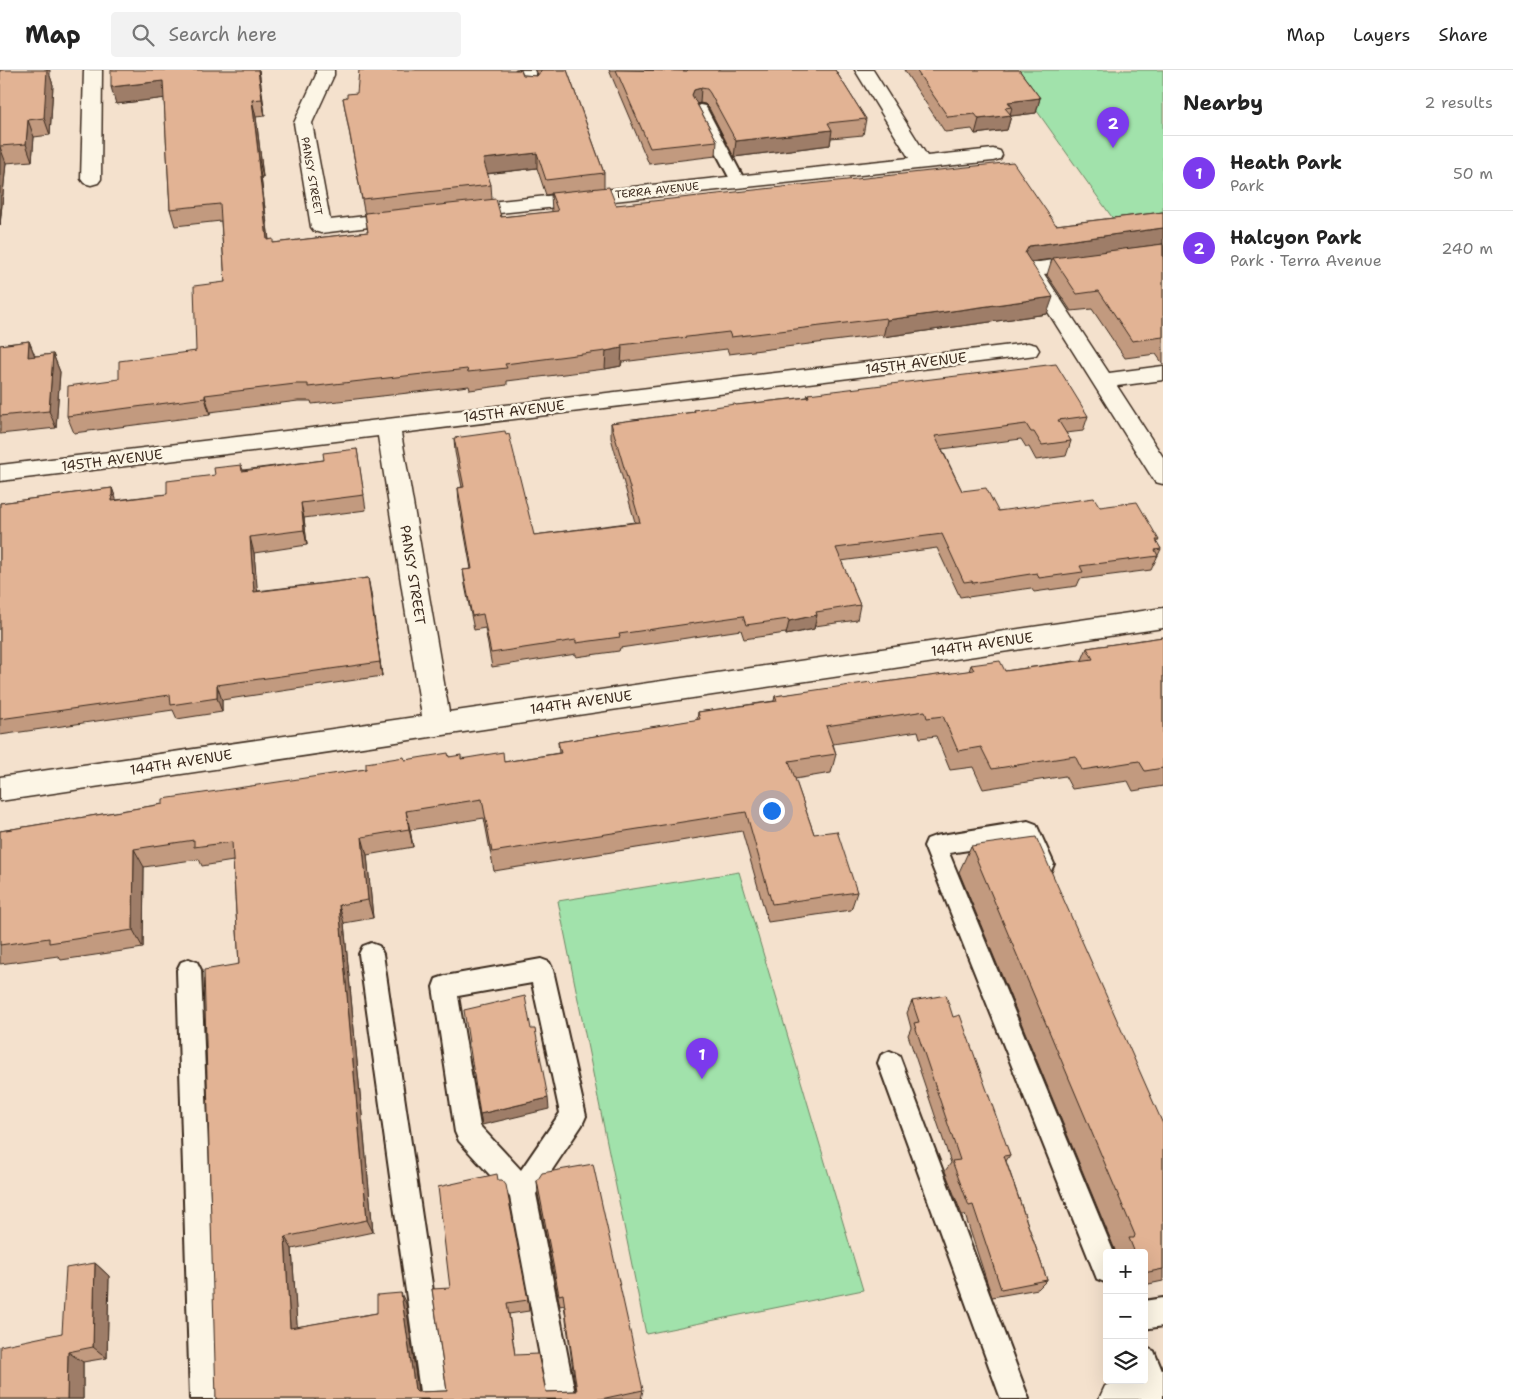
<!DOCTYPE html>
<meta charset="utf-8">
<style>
:root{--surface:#fff;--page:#f2f2f2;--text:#222;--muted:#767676;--line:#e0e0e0;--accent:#7c3aed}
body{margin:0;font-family:"Shantell Sans",sans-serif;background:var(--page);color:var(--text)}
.controls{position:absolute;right:15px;bottom:15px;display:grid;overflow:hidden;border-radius:5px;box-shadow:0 5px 20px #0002}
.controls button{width:45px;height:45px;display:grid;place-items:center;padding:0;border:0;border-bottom:1px solid var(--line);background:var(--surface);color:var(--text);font:25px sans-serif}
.you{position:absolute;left:771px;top:740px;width:18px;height:18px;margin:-12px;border:4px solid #fff;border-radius:50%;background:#1a73e8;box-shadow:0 0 0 8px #1a73e833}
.badge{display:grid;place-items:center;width:32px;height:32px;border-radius:50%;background:var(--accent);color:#fff;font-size:16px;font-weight:700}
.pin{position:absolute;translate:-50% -41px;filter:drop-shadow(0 1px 2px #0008)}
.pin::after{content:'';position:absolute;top:26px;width:18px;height:15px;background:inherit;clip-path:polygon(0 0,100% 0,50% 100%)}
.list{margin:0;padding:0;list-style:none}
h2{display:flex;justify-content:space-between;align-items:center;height:65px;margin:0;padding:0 20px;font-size:21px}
h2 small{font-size:16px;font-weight:400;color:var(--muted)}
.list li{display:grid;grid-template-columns:32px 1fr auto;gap:15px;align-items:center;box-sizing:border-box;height:75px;padding:0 20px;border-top:1px solid var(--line)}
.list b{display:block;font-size:19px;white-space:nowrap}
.list p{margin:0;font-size:16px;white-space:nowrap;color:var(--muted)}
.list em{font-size:16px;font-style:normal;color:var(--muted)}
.icon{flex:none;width:28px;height:28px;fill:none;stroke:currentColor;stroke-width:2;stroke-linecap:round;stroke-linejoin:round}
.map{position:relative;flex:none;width:1163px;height:1329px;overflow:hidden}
header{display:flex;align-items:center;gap:30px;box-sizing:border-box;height:70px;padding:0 25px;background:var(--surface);border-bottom:1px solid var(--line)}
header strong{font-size:24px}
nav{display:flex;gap:28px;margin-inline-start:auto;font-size:18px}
.search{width:350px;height:45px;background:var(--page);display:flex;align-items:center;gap:12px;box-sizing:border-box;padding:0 18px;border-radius:5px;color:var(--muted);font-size:19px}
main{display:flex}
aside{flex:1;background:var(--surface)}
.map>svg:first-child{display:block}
.green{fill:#a1e2ab;stroke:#6e8664}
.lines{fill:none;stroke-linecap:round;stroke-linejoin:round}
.lane-casing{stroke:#3b2a1e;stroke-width:4}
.street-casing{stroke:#3b2a1e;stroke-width:3}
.secondary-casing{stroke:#3b2a1e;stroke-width:3}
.lane{fill:#fcf5e5;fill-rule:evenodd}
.street{fill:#fcf5e5;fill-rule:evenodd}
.secondary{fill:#fcf5e5;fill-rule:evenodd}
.wall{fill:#c29a7f;stroke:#3b2a1e;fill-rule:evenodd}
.shaded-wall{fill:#9e7d68;stroke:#3b2a1e}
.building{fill:#e2b394;stroke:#3b2a1e}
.labels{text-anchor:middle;stroke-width:5;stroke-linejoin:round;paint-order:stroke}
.far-street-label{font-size:11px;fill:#3b2a1e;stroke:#fcf5e5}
.street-label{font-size:14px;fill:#3b2a1e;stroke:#fcf5e5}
</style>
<header>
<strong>Map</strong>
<div class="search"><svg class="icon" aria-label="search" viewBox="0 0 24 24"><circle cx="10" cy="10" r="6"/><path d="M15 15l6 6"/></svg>Search here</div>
<nav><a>Map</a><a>Layers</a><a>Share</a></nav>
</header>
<main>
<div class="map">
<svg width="1163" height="1329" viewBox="0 0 1163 1329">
<rect width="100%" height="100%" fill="#f4e1cd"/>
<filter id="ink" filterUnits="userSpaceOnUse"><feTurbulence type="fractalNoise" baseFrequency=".02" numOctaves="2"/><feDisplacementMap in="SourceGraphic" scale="10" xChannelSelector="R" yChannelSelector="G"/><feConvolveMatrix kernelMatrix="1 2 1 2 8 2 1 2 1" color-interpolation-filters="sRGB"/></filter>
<g filter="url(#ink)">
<path class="green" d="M 1008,0 L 1163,0 L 1163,155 L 1121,160 Z
M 739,802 L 863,1220 L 646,1264 L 558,831 Z"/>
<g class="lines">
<defs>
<path id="lane" d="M 700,35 L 705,36 L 707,39 L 745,111 L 743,114 L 733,114 L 731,111 L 693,39 L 695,36 Z
M 1028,751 L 1036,754 L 1054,794 L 1051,801 L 1043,804 L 1035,801 L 1022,772 L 949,783 L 1114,1183 L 1107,1183 L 1107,1213 L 1097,1209 L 924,776 L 927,769 L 935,766 Z
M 371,873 L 379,876 L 383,884 L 449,1329 L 421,1329 L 359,884 L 363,876 Z
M 189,889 L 197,892 L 201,900 L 218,1329 L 190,1329 L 177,900 L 181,892 Z
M 541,889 L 549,892 L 553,900 L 586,1046 L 582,1055 L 536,1124 L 576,1329 L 548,1329 L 510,1127 L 459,1071 L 455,1062 L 433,917 L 436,909 L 445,906 ZM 532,913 L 560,1043 L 521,1100 L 480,1056 L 458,926 Z
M 890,981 L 899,985 L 902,993 L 1029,1329 L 1001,1329 L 878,993 L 881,985 Z
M 1163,1228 L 1163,1256 L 1144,1259 L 1144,1231 Z
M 1144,1277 L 1154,1281 L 1163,1303 L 1163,1329 L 1145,1329 L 1137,1310 L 1144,1310 Z"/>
<path id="street" d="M 84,0 L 102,0 L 101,109 L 98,113 L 91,115 L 84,113 L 81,109 Z
M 316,0 L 334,0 L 334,5 L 312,53 L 330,150 L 402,142 L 409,144 L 412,148 L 409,152 L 321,163 L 314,161 L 311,157 L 294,53 L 316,5 Z
M 516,0 L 534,0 L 540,15 L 537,19 L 531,20 L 525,19 Z
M 855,0 L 873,0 L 927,86 L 993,79 L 1000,81 L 1002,85 L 1000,89 L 993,91 L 462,147 L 455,145 L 452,141 L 455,137 L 462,135 L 909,88 Z
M 1163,176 L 1163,188 L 1044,204 L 1109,303 L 1163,296 L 1163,310 L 1117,316 L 1163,387 L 1163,414 L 1155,412 L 1021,199 L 1024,195 L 1031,193 Z
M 1028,273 L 1036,275 L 1039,280 L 1036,285 L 401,363 L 449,642 L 1163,538 L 1163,558 L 0,731 L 0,707 L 422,646 L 378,366 L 0,411 L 0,395 Z"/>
<path id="secondary" d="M 1163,1300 L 1163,1329 L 1099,1329 L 1105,1316 L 1118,1310 L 1144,1310 L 1144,1305 Z"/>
</defs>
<use href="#lane" class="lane-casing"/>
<use href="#street" class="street-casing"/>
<use href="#secondary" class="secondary-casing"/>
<use href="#lane" class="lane"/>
<use href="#street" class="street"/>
<use href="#secondary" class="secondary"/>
</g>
<path class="wall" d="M 0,0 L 50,6 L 53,15 L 50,65 L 34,67 L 32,91 L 6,93 L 0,155 Z
M 259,0 L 265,46 L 256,47 L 263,107 L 261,107 L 269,170 L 273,173 L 368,162 L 343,28 L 523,5 L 537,6 L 538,5 L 536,0 L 567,0 L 604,103 L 604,118 L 616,135 L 1056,155 L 1163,142 L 1163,294 L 1156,284 L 1125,288 L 1092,239 L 1071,241 L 1047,205 L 1052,189 L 1031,192 L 1047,244 L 883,267 L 882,265 L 729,284 L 727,279 L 622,292 L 621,296 L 605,299 L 507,311 L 507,315 L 470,320 L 469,316 L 312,334 L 311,331 L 298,331 L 210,342 L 210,345 L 74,363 L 67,346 L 119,309 L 196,281 L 225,212 L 221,151 L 175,156 L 170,139 L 164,28 L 116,34 ZM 537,98 L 546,125 L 551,124 L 552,142 L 501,147 L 492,129 L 491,115 L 487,104 Z
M 609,0 L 835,0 L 866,49 L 863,65 L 831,68 L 830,75 L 734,87 L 709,38 L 705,34 L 700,33 L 697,34 L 717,71 L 716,86 L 649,94 Z
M 904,0 L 1019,0 L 1040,28 L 1036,43 L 1011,46 L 1007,60 L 975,64 L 972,59 L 945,62 Z
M 29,271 L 35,286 L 53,284 L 60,302 L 56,358 L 0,364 L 0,275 Z
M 808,324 L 1088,346 L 1083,361 L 1066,363 L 1071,371 L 1066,386 L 1036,390 L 1029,377 L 1026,377 L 1021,369 L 942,379 L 962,421 L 998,441 L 1100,437 L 1159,470 L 1157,473 L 1161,479 L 1151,500 L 1080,509 L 1077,516 L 1034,522 L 1031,518 L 968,527 L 967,526 L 960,527 L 937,478 L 841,491 L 860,535 L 857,550 L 815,556 L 814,559 L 786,565 L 786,563 L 744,569 L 741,560 L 620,578 L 619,581 L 576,587 L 576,584 L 492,597 L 485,558 L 474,560 L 465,515 L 463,500 L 471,499 L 459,432 L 458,418 L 462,417 L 455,382 L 454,368 L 534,465 L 635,452 L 611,368 L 611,353 L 694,342 L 694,340 L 807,327 Z
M 357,379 L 366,440 L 304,448 L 307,475 L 254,483 L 257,521 L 368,508 L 382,606 L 222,630 L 222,642 L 177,649 L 173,640 L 0,665 L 0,433 L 112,418 L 116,430 L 167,424 L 241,395 L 243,400 L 324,390 Z
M 1163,567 L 1163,716 L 1133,721 L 1128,711 L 1072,719 L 1065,706 L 983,719 L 973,697 L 950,700 L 936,666 L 920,668 L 918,661 L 833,674 L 836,684 L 831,703 L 795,709 L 814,764 L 857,822 L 851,840 L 768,852 L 742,761 L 494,801 L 484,748 L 410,760 L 413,777 L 367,785 L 373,848 L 344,853 L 373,1162 L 292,1179 L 297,1257 L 377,1243 L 406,1234 L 418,1322 L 447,1321 L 432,1219 L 528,1230 L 529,1241 L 509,1244 L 515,1285 L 546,1322 L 576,1321 L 564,1235 L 560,1236 L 538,1124 L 537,1111 L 643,1320 L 641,1329 L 216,1329 L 239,894 L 233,791 L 202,796 L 199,789 L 144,797 L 143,878 L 61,890 L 58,886 L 0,894 L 0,761 L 145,737 L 366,699 L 405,690 L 449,687 L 504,692 L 559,683 L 558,672 L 697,650 L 698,642 L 774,631 L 775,626 L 871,614 L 969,601 L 971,595 L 1005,601 L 1082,590 L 1087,578 Z
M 971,776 L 1163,1054 L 1163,1211 L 1144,1215 L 1144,1183 L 1112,1183 L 1115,1180 L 959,802 Z
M 912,931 L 953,947 L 1010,1085 L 1006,1091 L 1047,1210 L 1038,1219 L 992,1227 L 965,1145 L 962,1145 L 945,1101 L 951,1093 L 908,965 L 911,958 L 907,943 Z
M 95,1193 L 109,1206 L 107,1288 L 83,1292 L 83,1329 L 0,1329 L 62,1263 Z"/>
<path class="shaded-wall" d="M 44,0 L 50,0 L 50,6 L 53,15 L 50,65 L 44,48 Z
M 258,0 L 259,0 L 265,46 L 262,29 Z
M 163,11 L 167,28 L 116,34 L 111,17 Z
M 701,18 L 700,33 L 693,35 L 692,25 L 694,20 Z
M 1040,28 L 1036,43 L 1011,46 L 1007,60 L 975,64 L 979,49 L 1010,45 L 1012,37 L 1008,32 Z
M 252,30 L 256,47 L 263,107 L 259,90 Z
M 28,50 L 34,67 L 32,91 L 26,74 Z
M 832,60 L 830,75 L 734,87 L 736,71 Z
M 0,77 L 6,93 L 0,155 Z
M 537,83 L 537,98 L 484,104 L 483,89 Z
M 258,90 L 261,107 L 271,187 L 267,170 Z
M 1163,158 L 1163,174 L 1023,193 L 1025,183 L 1029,176 Z
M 1053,227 L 1047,244 L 883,267 L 887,250 Z
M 29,271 L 36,289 L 28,287 Z
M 622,278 L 621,296 L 605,299 L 606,281 Z
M 53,284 L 60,302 L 56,358 L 49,341 Z
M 205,325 L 210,342 L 210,345 L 205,328 Z
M 112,418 L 118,434 L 112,431 Z
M 301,433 L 304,448 L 307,475 L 304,460 Z
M 250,467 L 254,483 L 259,537 L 254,522 Z
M 368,508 L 371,523 L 382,606 Z
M 817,545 L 814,559 L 786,565 L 789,551 Z
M 217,615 L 222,630 L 222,642 L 217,628 Z
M 406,741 L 410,760 L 413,777 L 409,759 Z
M 362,767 L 367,785 L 373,848 L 368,830 Z
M 134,779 L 144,797 L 143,878 L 133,860 Z
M 339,835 L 344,853 L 373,1162 L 367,1150 Z
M 548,1028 L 549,1039 L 482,1055 L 480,1044 Z
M 285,1167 L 292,1179 L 298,1268 L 290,1258 Z
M 95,1193 L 109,1206 L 107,1288 L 93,1277 Z
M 401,1223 L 406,1234 L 419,1329 L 415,1320 Z
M 68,1282 L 83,1292 L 83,1329 L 67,1329 Z"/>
<path class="building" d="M 0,0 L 47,0 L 44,48 L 28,50 L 26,74 L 0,76 Z
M 111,0 L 258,0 L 262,29 L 252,30 L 259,90 L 258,90 L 267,170 L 273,169 L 273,173 L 368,162 L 365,143 L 496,129 L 501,147 L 558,141 L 551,123 L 609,117 L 616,135 L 1013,92 L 1056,155 L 1163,142 L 1163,158 L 1029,176 L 1025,183 L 1053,227 L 887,250 L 886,248 L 731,267 L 729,262 L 621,275 L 622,278 L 606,281 L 505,294 L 507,298 L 468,302 L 467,299 L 308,317 L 308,314 L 295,314 L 205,325 L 205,328 L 67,346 L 68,316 L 119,309 L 119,291 L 196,281 L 194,216 L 225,212 L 220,134 L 170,139 L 163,11 L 111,17 Z
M 359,0 L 521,0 L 523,5 L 537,6 L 541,1 L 541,0 L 567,0 L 604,103 L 546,110 L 537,83 L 483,89 L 491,115 L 362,129 L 343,28 L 347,27 L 347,24 L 357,23 Z
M 616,0 L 687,1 L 688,0 L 835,0 L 866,49 L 828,53 L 832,60 L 736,71 L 710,23 L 707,19 L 701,18 L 694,20 L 692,25 L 717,71 L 650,78 Z
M 916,0 L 1019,0 L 1040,28 L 1008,32 L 1012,37 L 1005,38 L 1011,45 L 979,49 L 975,44 L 948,47 Z
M 1163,174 L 1163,267 L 1132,271 L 1099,221 L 1077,224 L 1053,188 Z
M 29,271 L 28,287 L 53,284 L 49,341 L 0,346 L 0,275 Z
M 1056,294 L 1088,346 L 1058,350 L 1071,371 L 1042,375 L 1034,362 L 1031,362 L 1026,354 L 935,366 L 962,421 L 986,418 L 998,441 L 1094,428 L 1100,437 L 1137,432 L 1159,470 L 1156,470 L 1161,479 L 1155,480 L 1158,486 L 1080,496 L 1083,502 L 1039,508 L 1037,503 L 973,513 L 972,511 L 964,512 L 942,464 L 836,478 L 860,535 L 816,542 L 817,545 L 789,551 L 788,549 L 746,555 L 743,546 L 619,564 L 620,567 L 576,573 L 576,570 L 491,583 L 483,544 L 472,546 L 463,500 L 472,499 L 458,418 L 464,417 L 454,368 L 505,361 L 506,365 L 509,364 L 534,465 L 640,452 L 611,353 L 695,342 L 694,340 L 735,334 L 736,335 L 809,327 L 808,324 Z
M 357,379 L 364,425 L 301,433 L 304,460 L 250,467 L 254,522 L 368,508 L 380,592 L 217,615 L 217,628 L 171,635 L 170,625 L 0,649 L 0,433 L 112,418 L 112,431 L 167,424 L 167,411 L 215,405 L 214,398 L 241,395 L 242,401 L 324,390 L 323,383 Z
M 1163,567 L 1163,698 L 1145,701 L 1139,691 L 1082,700 L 1075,686 L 992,699 L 981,677 L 958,681 L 943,646 L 927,648 L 925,641 L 826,656 L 836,684 L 789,691 L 814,764 L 837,761 L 857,822 L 772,834 L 746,742 L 492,782 L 482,729 L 406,741 L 409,759 L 362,767 L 368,830 L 339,835 L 367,1150 L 285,1167 L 290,1258 L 377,1243 L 377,1225 L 401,1223 L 415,1320 L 417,1322 L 447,1321 L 432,1219 L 450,1218 L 438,1117 L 497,1104 L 498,1110 L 502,1110 L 506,1115 L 528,1230 L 507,1233 L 515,1285 L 538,1284 L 546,1322 L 577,1321 L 563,1224 L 559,1225 L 537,1111 L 542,1103 L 593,1094 L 643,1320 L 601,1329 L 216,1329 L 204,900 L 239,894 L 232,772 L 194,777 L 194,770 L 134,779 L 133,860 L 49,873 L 49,868 L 0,875 L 0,761 L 163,734 L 163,729 L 366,699 L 366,693 L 404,687 L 405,690 L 448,683 L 449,687 L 461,685 L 461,689 L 503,682 L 504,692 L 561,683 L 558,672 L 700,649 L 698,642 L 777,631 L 775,626 L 871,612 L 871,614 L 974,600 L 971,595 L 1000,591 L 1005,601 L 1093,589 L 1087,578 Z
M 1036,767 L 1163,1054 L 1163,1199 L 1144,1203 L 1144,1183 L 1135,1183 L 1129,1168 L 1134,1168 L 1135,1165 L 971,776 Z
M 946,925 L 953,947 L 960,945 L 1010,1085 L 1004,1086 L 1047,1210 L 1001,1219 L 973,1135 L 969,1136 L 952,1091 L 960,1090 L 914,953 L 919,952 L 912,931 Z
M 525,926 L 531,959 L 535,959 L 548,1028 L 480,1044 L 464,940 Z
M 95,1193 L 93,1277 L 68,1282 L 67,1329 L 0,1329 L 0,1276 L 62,1263 L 66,1198 Z"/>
</g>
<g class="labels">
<g class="far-street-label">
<text transform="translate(312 106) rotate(80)" y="4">PANSY STREET</text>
<text transform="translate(657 120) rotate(-6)" y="4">TERRA AVENUE</text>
</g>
<g class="street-label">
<text transform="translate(916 293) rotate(-7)" y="5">145TH AVENUE</text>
<text transform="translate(514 341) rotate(-7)" y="5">145TH AVENUE</text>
<text transform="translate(112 390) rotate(-7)" y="5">145TH AVENUE</text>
<text transform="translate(413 505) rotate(81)" y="5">PANSY STREET</text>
<text transform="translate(982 574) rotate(-8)" y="5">144TH AVENUE</text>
<text transform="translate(581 632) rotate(-8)" y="5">144TH AVENUE</text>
<text transform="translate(181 692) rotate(-9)" y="5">144TH AVENUE</text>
</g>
</g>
</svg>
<div class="controls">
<button>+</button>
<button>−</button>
<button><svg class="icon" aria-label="layers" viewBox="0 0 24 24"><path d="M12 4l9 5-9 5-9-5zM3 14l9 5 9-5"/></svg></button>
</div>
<div class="you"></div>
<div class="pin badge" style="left:702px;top:1009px">1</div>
<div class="pin badge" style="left:1113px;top:78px">2</div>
</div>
<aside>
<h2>Nearby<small>2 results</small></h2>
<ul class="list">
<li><span class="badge">1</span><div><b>Heath Park</b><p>Park</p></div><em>50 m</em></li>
<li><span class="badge">2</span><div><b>Halcyon Park</b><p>Park · Terra Avenue</p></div><em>240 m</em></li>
</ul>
</aside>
</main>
